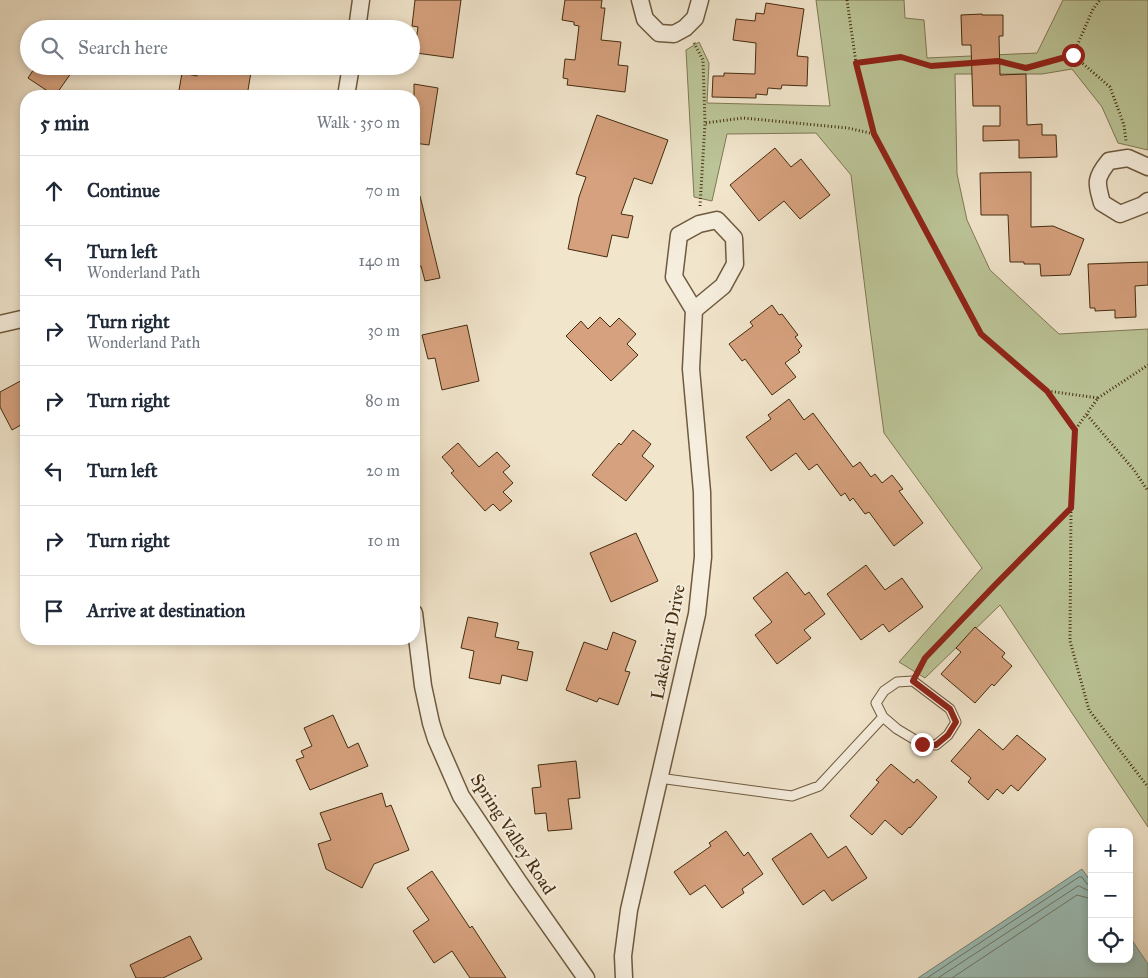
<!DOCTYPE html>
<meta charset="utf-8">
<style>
:root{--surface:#fff;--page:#f6f6f7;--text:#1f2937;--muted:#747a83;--line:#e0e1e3}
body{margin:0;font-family:"IM FELL Great Primer",serif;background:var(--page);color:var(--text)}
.controls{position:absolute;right:15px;bottom:15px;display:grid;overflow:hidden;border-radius:10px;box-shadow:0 2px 8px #0003}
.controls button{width:45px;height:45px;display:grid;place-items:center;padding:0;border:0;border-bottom:1px solid var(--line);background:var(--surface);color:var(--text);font:25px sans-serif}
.stop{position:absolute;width:15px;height:15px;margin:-11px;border:4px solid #8f2418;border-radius:50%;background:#fff}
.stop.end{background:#8f2418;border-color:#fff;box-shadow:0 1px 5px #0008}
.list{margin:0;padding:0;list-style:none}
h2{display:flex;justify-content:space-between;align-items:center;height:65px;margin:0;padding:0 20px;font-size:21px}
h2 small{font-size:16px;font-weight:400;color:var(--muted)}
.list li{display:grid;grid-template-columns:32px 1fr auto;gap:15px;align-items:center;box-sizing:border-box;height:70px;padding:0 20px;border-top:1px solid var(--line)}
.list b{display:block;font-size:19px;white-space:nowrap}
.list p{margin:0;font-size:16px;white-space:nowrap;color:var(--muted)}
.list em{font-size:16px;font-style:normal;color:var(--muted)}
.icon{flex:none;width:28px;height:28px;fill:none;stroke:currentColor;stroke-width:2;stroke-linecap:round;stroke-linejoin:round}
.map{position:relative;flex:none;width:1148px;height:978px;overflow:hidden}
.search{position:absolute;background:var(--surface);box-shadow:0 2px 8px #0003;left:20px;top:20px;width:400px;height:55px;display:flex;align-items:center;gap:12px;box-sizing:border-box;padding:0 18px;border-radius:28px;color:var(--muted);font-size:19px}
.panel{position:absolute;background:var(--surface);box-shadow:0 2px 8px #0003;left:20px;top:90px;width:400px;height:555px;border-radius:20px}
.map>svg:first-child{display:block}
.green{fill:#bbc497;stroke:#807853}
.water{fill:#9bbfb9;stroke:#788475}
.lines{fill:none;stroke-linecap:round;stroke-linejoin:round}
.shore{stroke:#707664;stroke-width:1}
.building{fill:#d6a17e;stroke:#442c0f}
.lane-casing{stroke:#6f5a3e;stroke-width:11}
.street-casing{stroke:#6f5a3e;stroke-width:19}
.path{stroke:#442c0f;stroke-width:3;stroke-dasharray:1 2.5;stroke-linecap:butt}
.lane{stroke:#f6eede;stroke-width:9}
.street{stroke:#f6eede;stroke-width:16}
.route{stroke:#8f2418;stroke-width:6}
.labels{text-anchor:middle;stroke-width:4.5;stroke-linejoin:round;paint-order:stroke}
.street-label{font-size:18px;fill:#442c0f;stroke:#f6eede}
</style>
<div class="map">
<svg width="1148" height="978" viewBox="0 0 1148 978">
<rect width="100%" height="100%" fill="#f1e5cc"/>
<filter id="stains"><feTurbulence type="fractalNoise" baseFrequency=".004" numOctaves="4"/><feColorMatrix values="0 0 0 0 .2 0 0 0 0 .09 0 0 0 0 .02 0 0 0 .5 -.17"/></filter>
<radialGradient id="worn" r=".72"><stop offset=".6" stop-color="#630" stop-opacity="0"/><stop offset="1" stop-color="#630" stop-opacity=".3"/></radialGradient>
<path class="green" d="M 816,0 L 904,0 L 905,18 L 924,20 L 927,58 L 1037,53 L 1063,0 L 1148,0 L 1148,150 L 1118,143 L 1102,107 L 1072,69 L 1042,74 L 955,74 L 957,174 L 967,220 L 990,270 L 1059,334 L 1148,329 L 1148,827 L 1000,605 L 925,678 L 899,662 L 982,568 L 884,433 L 869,321 L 851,175 L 816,133 L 727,134 L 712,201 L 694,197 L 686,50 L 699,42 L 709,63 L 707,103 L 830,106 Z"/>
<path class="water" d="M 1082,869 L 1092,883 L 1092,959 L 1129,959 L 1129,936 L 1148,964 L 1148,978 L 918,978 Z"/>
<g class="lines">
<path class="shore" d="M 927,978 L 1079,877 L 1082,877 L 1087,884 L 1092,885
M 938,978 L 1078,886 C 1082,886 1085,891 1092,891
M 952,978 L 1077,895 L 1092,899"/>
</g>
<path class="building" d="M 415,0 L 461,0 L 453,58 L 416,53 L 417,48 L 415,48 L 418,27 L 412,26 Z
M 565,0 L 602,0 L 601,8 L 605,8 L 601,40 L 621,42 L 618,65 L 628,66 L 625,92 L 567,85 L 568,79 L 563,78 L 565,59 L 575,60 L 579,26 L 574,25 L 574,22 L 562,20 Z
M 766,3 L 804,9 L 797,56 L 808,57 L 807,86 L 782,85 L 781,89 L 768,88 L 767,95 L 756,94 L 756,98 L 712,97 L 713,76 L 724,76 L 724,73 L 755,74 L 756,43 L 733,40 L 736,19 L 755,21 L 756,13 L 764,14 Z
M 982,14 L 982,15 L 1003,15 L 1003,36 L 999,36 L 1000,75 L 1026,74 L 1027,125 L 1042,124 L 1042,135 L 1056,135 L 1057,157 L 1019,158 L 1019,140 L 983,141 L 983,126 L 1000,126 L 1000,106 L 973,106 L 971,45 L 962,45 L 961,15 Z
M 36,66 L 76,66 L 55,96 L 28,78 Z
M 209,66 L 252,66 L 247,96 L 178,96 L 182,73 L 197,76 L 198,72 L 207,73 Z
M 414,84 L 438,88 L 429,145 L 414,143 Z
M 597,115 L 668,140 L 652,184 L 634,178 L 621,214 L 633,216 L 628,238 L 612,235 L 607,257 L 568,249 L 579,197 L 586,177 L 576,174 Z
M 775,148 L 791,167 L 801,159 L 830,195 L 800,219 L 784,201 L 759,221 L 730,185 Z
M 1031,172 L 1031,227 L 1053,226 L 1084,239 L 1070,275 L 1041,276 L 1040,264 L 1024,264 L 1024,262 L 1010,262 L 1008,215 L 981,215 L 980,173 Z
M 420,196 L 440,278 L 425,281 L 421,266 L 414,268 L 414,197 Z
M 1148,262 L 1148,285 L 1135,286 L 1136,317 L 1115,318 L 1115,310 L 1095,311 L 1095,308 L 1090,308 L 1088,264 Z
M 772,305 L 779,315 L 782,314 L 798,335 L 795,337 L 802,346 L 798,350 L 800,352 L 785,363 L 796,377 L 772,395 L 745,359 L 742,361 L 729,344 L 753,326 L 750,322 Z
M 600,317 L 610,327 L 619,318 L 636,334 L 627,344 L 638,355 L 611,381 L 566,336 L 581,321 L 588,329 Z
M 467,325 L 479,381 L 442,390 L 435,358 L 428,359 L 422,335 Z
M 26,378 L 26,422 L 12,430 L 0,407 L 0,392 Z
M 789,399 L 804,420 L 813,413 L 853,467 L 860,462 L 871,477 L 875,474 L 882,483 L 892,475 L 903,489 L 899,491 L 923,523 L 894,546 L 869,512 L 865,514 L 853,498 L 850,501 L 845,493 L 841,496 L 817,464 L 809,470 L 796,453 L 771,471 L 746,437 L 771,419 L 768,415 Z
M 633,430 L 651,444 L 642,456 L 654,466 L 626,501 L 592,475 L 612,451 L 619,443 L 621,445 Z
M 458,443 L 479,467 L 497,452 L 510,466 L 503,472 L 513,483 L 503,492 L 512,501 L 500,511 L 493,504 L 485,511 L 451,473 L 454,471 L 442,457 Z
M 636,533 L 658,581 L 611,602 L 590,553 Z
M 866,565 L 885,590 L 902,578 L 923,607 L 889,632 L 883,624 L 861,640 L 827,594 Z
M 787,572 L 805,595 L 809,592 L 825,614 L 804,630 L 811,638 L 777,664 L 755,635 L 772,622 L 753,598 Z
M 468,617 L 498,623 L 495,637 L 519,642 L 517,649 L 533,652 L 527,681 L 502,675 L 500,684 L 469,678 L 474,651 L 461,648 Z
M 975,627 L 1005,653 L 1002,657 L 1012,666 L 994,686 L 992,684 L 975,703 L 941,674 L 961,652 L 956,648 Z
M 613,632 L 636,641 L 625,671 L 630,672 L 618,705 L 599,698 L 597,702 L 566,690 L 584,642 L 607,650 Z
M 333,715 L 348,748 L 358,743 L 368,766 L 310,790 L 296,760 L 304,757 L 301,751 L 312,746 L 304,728 Z
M 979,729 L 1003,750 L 1017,735 L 1046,759 L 1018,791 L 1011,785 L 1003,794 L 997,789 L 988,800 L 968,782 L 971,778 L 951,761 Z
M 576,761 L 580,798 L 568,799 L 572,829 L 548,831 L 546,813 L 535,814 L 532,788 L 541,787 L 538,765 Z
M 891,764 L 914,783 L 917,779 L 937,797 L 910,828 L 909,827 L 902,835 L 885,820 L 872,835 L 850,816 L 879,782 L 876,780 Z
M 382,793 L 386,807 L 391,805 L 409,850 L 374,864 L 362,888 L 326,869 L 318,844 L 331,840 L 320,813 Z
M 726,831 L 744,856 L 748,852 L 763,874 L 742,889 L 744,893 L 722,908 L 705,885 L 690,895 L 674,872 L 711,846 L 709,843 Z
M 811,833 L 828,858 L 846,846 L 867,878 L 832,901 L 824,890 L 803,905 L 772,859 Z
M 432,871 L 470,928 L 472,926 L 506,978 L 470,978 L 452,951 L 434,963 L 413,931 L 429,920 L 407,888 Z
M 190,936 L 202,959 L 163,978 L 136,978 L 130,965 Z"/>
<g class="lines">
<defs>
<path id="lane" d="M 659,778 L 792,796 L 819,786 L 883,717 L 897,729 L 922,744 L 936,745 L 948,735 L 956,722 L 950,709 L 913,681 L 897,682 L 884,691 L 876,703 L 883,717"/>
<path id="street" d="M 640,0 L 645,19 L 659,33 L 674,34 L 685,28 L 695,18 L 700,0
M 357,29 L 361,0
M 346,96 L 351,66
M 1148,167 L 1128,158 L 1109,161 C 1095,178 1096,182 1102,203 L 1120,214 L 1143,205 L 1148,201
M 717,220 L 734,238 L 735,264 L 723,286 L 694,310 L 674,277 L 679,235 L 699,224 Z
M 0,324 L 26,318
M 414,613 L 423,686 L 431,723 L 436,739 L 461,796 L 518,881 L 586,978
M 624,978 L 623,956 L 629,910 L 697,614 L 703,557 L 702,492 L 691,369 L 694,310"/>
</defs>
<use href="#lane" class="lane-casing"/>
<use href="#street" class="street-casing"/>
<path class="path" d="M 847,0 L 856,63 L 874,134 L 981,334 L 1047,391 L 1075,430 L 1071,508 L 1070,641 L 1089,710 L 1148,787
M 694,43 L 703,60 L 705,123
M 1073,55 L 1093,9 L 1100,0
M 856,63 L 901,57 L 931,66 L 998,61 L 1026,68 L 1073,55 L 1110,87 L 1124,125 L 1126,141
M 700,206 L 705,123 L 743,118 L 848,128 L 874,134
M 1048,391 L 1098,398 L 1075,430
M 1098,398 L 1148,365
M 1087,415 L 1134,470 L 1148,491
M 919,669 L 925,658 L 995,585 L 1070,508"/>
<use href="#lane" class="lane"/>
<use href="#street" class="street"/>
</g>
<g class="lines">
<path class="route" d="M 922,744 L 936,745 L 948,735 L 956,722 L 950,709 L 913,681 L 925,658 L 995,585 L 1071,508 L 1075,430 L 1047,391 L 981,334 L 874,134 L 856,63 L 901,57 L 931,66 L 998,61 L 1026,68 L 1073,55"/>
</g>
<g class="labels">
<g class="street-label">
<text transform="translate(668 642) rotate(-79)" y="6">Lakebriar Drive</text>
<text transform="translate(513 834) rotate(57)" y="6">Spring Valley Road</text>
</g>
</g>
<rect width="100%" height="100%" filter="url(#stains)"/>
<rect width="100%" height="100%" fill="url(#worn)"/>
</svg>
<div class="controls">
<button>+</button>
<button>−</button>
<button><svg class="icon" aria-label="locate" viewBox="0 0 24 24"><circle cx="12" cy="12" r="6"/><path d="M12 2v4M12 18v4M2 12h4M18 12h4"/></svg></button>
</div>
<div class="stop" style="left:1073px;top:55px"></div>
<div class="stop end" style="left:922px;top:744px"></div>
<div class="search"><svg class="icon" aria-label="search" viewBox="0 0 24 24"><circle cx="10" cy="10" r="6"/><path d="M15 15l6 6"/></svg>Search here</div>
<section class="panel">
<h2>5 min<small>Walk · 350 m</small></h2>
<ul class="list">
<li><svg class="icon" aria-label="ahead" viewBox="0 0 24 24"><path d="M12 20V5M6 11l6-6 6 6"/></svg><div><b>Continue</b></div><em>70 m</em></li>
<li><svg class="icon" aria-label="left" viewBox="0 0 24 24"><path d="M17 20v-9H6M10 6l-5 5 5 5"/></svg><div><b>Turn left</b><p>Wonderland Path</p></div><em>140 m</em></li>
<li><svg class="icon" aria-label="right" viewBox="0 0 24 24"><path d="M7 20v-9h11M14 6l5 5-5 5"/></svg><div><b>Turn right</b><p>Wonderland Path</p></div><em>30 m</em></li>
<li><svg class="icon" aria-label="right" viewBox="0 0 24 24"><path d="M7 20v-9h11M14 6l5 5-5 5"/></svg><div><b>Turn right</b></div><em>80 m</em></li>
<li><svg class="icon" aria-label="left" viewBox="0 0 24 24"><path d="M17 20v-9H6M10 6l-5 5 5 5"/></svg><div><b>Turn left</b></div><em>20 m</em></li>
<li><svg class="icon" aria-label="right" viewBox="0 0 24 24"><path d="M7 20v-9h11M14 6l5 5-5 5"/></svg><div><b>Turn right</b></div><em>10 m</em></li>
<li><svg class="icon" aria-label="arrive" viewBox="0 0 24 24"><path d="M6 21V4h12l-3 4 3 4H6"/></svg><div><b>Arrive at destination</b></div></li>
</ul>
</section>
</div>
